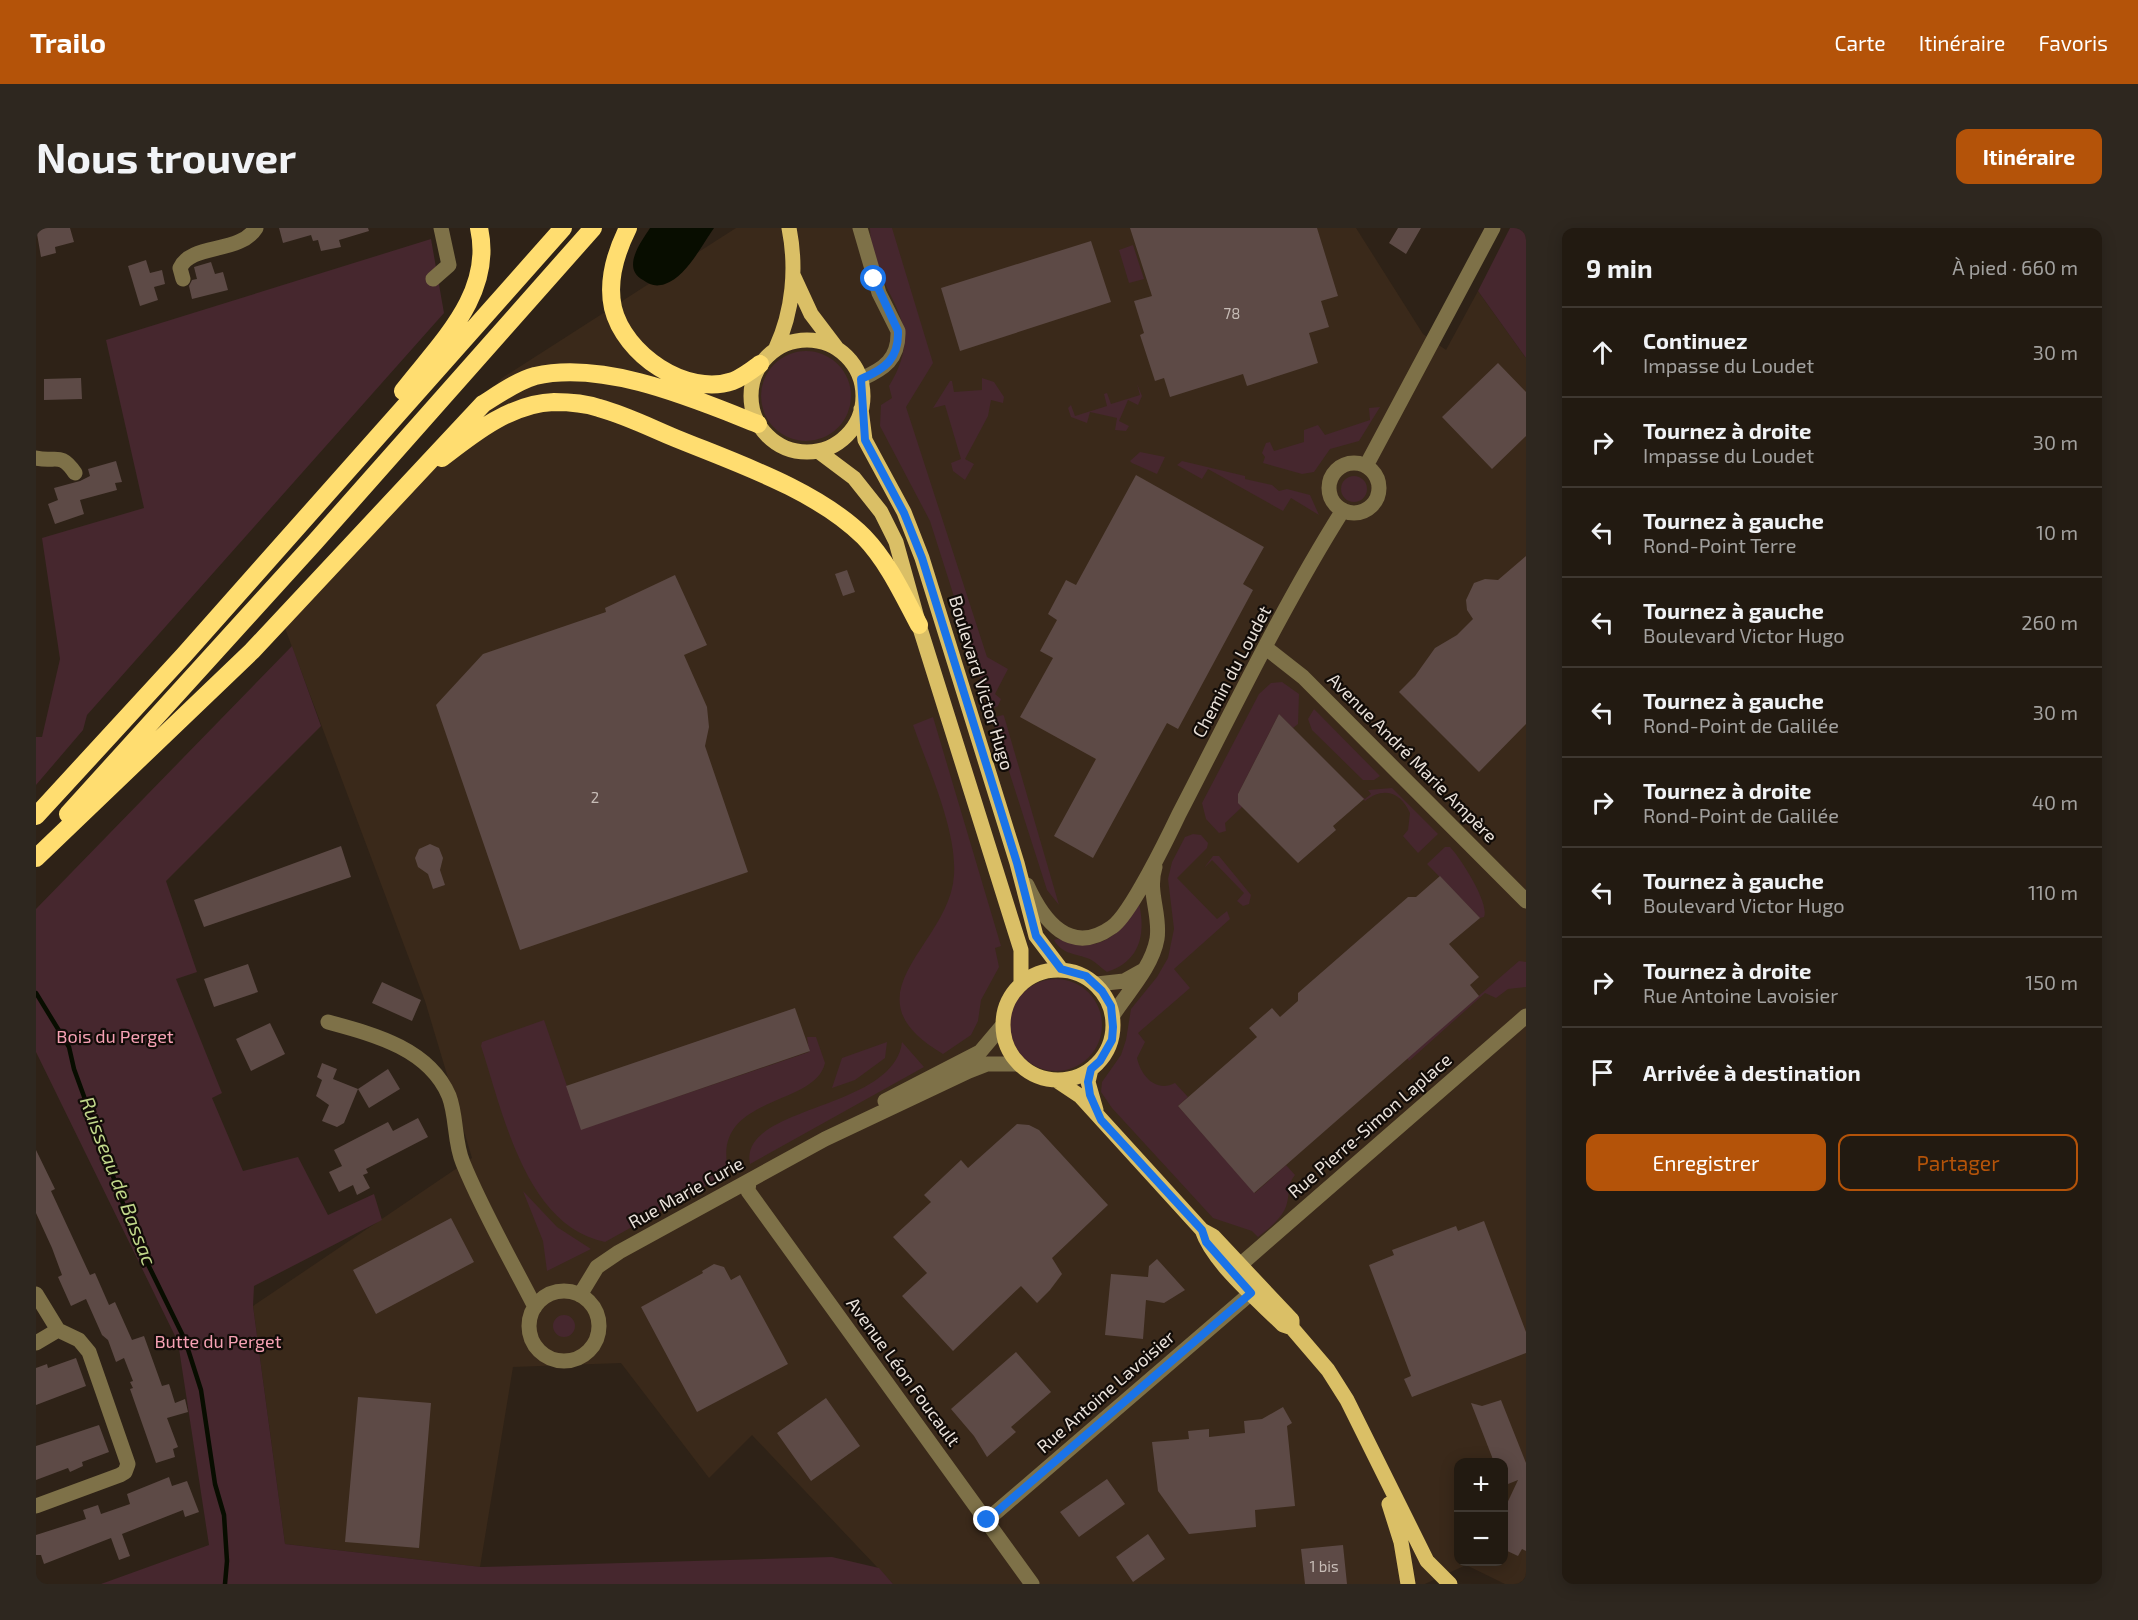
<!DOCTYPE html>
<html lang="fr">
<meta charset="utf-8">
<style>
:root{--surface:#221a11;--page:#2e271f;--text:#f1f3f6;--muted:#a2a19f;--line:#3f3831;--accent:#b45309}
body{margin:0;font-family:"Exo 2",sans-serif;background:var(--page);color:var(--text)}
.controls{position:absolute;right:18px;bottom:18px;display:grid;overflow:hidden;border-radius:12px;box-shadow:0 3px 15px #0003}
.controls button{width:54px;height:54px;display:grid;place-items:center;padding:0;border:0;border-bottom:2px solid var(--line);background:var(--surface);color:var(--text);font:30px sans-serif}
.stop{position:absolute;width:18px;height:18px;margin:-14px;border:4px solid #1a73e8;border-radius:50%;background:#fff}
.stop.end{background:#1a73e8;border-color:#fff;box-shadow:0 2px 6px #0008}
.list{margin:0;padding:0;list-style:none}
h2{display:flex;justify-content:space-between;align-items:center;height:78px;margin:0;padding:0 24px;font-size:26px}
h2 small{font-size:20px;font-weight:400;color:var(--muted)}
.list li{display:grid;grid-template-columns:39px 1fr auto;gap:18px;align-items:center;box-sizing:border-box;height:90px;padding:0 24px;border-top:2px solid var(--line)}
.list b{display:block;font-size:22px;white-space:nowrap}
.list p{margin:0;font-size:20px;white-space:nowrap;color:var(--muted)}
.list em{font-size:20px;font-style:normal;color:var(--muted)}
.actions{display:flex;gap:12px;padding:18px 24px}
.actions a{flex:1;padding:14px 0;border:2px solid var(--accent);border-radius:12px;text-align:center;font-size:21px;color:var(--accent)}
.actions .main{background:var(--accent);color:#fff}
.icon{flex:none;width:33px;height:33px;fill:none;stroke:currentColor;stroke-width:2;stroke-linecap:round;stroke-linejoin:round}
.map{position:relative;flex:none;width:1490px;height:1356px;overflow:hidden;border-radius:12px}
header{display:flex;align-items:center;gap:36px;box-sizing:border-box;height:84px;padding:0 30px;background:var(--accent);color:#fff}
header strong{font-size:28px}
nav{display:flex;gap:33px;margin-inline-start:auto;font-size:21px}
.intro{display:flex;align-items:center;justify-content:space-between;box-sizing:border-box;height:144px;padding:0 36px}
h1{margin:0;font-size:42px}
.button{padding:15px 27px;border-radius:12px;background:var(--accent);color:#fff;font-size:21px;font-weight:700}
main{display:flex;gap:36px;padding:0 36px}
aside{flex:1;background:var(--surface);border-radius:12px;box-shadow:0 3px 15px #0003}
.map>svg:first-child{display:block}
.built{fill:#3a291a;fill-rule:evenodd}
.green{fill:#46272e}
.water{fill:#080d00}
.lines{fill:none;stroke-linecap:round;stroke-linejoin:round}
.stream{stroke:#080d00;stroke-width:4.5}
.building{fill:#5d4a46}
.minor{stroke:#7e7148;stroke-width:15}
.major{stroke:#dabf66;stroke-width:15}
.highway{stroke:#ffdd70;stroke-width:18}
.route{stroke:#1a73e8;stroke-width:8}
.labels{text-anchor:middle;stroke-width:4.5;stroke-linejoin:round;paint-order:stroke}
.number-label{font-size:15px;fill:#c7bcb6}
.street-label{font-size:18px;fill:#eae2db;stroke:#120c08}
.park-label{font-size:18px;fill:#f7a2b5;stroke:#120c08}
.water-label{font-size:20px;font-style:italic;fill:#c1d78a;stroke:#120c08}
</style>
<header>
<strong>Trailo</strong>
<nav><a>Carte</a><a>Itinéraire</a><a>Favoris</a></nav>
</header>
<div class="intro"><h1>Nous trouver</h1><a class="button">Itinéraire</a></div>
<main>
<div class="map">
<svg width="1490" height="1356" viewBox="0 0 1490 1356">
<rect width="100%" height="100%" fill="#2e2217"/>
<path class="built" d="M 700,0 L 1320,0 L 1387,106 L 1410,122 L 1442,63 L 1490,130 L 1490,1356 L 1469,1356 L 1430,1337 L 1389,1356 L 857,1356 L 716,1207 L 673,1250 L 585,1135 L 477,1139 L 444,1339 L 249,1316 L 217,1078 L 436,930 L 389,773 L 244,387 L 466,150 ZM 1422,1234 L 1468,1234 L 1468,1334 L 1422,1334 Z"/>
<path class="green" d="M 834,0 L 856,0 L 897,135 L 870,179 L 951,429 L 972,441 L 959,466 L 965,471 L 962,478 L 954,482 L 894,293 L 844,198 L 845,177 L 856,170 L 853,158 C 896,88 835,68 834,0 Z
M 1474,0 L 1490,0 L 1490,130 L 1442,63 Z
M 395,11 L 408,85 L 51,487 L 47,502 L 0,557 L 0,509 L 6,509 L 24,431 L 6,310 L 108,280 L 70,112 Z
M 1097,17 L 1108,51 L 1093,55 L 1083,22 Z
M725 168a45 45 0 1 1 90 0a45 45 0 1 1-90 0Z
M 946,150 L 958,154 L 968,169 L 967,175 L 955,172 L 952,188 L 929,231 L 938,236 L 929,252 L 917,243 L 915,235 L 925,231 L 909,177 L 897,180 L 914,153 L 916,153 L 918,164 L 946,162 Z
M 1101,156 L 1106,168 L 1102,177 L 1092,172 L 1083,193 L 1093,198 L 1090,203 L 1079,202 L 1081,190 L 1054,184 L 1051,195 L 1035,189 L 1032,180 L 1035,177 L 1039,188 L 1071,178 L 1068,166 L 1071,165 L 1075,176 L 1104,167 Z
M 1344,179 L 1323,213 L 1294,221 L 1278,244 L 1266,246 L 1227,235 L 1229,229 L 1226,225 L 1230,215 L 1234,214 L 1238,223 L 1268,214 L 1268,202 L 1282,197 L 1289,207 L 1334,192 L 1333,180 Z
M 1104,224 L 1129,229 L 1121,246 L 1096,235 L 1094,233 Z
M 1146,233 L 1209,248 L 1209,251 L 1236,257 L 1243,263 L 1251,261 L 1274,267 L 1283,287 L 1255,270 L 1247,283 L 1172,241 L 1166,251 L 1141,237 Z
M1305 261a13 13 0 1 1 26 0a13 13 0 1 1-26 0Z
M 256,418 L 285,498 L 130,653 L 161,744 L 140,751 L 186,865 L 176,870 L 207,943 L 262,929 L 292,987 L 338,966 L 346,992 L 218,1058 L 217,1078 L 249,1316 L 445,1339 L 796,1329 L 843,1340 L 857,1356 L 65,1356 L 173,1317 L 142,1114 L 0,824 L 0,681 Z
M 1246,454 L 1263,466 L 1262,496 L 1257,500 L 1243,486 L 1202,566 L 1206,579 L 1189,595 L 1190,603 L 1183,605 L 1170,591 L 1166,575 L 1223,466 L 1235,455 Z
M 1278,481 L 1344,548 L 1338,552 L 1327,552 L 1276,502 L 1272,491 Z
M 967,487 L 968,488 L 1023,677 L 1011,662 L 956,490 Z
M 897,489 L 965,718 L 959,720 L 963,739 L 945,772 L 942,793 L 935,807 L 907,826 C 805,766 914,718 918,647 C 921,602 892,540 877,497 Z
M 1356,560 L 1402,606 L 1382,625 L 1367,608 L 1372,602 L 1374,585 C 1365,564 1347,558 1329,573 L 1320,563 L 1329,571 L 1335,566 L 1332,562 Z
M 1157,606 L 1165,607 L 1172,615 L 1171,620 L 1141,650 L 1181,691 L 1191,683 L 1194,691 L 1138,741 L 1154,760 L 1102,805 L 1109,814 L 1101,830 C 1105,848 1120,865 1139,855 L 1152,869 L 1142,878 L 1219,965 L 1250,937 L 1259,947 C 1251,957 1254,964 1251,975 C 1248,989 1233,1000 1222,1009 L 1216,1003 L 1177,990 L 1076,880 L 1065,864 L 1066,854 L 1085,827 L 1090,812 L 1095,781 L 1121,749 L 1132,730 L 1138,701 L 1132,651 L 1136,634 L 1149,609 Z
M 1409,619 L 1414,619 C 1423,628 1454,675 1448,689 L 1444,690 L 1391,636 Z
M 1177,628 L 1183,628 L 1215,667 L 1213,676 L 1207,678 L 1201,673 L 1208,665 L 1176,632 L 1168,640 Z
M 1103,675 C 1110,707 1104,733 1071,744 C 1065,740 1058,732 1051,730 C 1037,725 1026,726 1018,712 C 1029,708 1035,715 1045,716 C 1074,720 1089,696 1103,675 Z
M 1483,733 L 1490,734 L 1490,759 L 1472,761 L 1460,770 L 1449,765 L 1373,833 L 1371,830 Z
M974 797a46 46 0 1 1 92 0a46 46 0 1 1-92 0Z
M 508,792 L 546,901 L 773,824 L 771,809 L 780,809 L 789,835 C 779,880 672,866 693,945 L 569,1014 C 489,998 467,884 445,818 L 446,814 Z
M 851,814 L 849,830 L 819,852 L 796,860 L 806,830 Z
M 866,814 L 888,839 L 714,936 C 702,877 858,883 866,814 Z
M 487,963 L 521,999 L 555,1021 L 511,1043 L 507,1013 Z
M517 1098a11 11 0 1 1 22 0a11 11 0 1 1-22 0Z"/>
<path class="water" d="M 614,0 L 678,0 C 666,17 650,49 629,56 C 620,59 614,57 607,52 C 585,40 605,14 614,0 Z"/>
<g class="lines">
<path class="stream" d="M 0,765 L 33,819 L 38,841 L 101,1014 L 149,1112 L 165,1162 L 179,1256 L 188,1287 L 191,1333 L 189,1356"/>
</g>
<path class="building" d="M 0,0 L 34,0 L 38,14 L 19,19 L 20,25 L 5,29 Z
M 243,0 L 332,0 L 333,3 L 303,12 L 305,19 L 285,23 L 282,12 L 277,13 L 275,7 L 247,15 Z
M 1094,0 L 1281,0 L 1302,68 L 1285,73 L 1293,99 L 1273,105 L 1282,135 L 1211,158 L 1207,146 L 1134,169 L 1128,150 L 1119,153 L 1104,107 L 1108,105 L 1098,73 L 1116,68 Z
M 1362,0 L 1385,0 L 1370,26 L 1353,15 Z
M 1055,13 L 1075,74 L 924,123 L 905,60 Z
M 110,32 L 114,45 L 126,42 L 129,56 L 118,59 L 122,72 L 104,78 L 92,38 Z
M 175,34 L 179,46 L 187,44 L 192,62 L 156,71 L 153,58 L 156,52 L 161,51 L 158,39 Z
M 1462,135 L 1490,164 L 1490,208 L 1456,241 L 1406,189 Z
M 45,150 L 46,171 L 8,172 L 8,151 Z
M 80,233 L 86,254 L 79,255 L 81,262 L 44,272 L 48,286 L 19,296 L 12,276 L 22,272 L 18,260 L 44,253 L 54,248 L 52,241 Z
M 1100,247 L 1228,319 L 1207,356 L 1217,362 L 1142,501 L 1131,495 L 1057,630 L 1018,608 L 1060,531 L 984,489 L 1017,430 L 1004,423 L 1021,392 L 1012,386 L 1030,352 L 1040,357 Z
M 1490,328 L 1490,496 L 1443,544 L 1363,464 L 1379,448 L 1399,420 L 1421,407 L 1437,391 L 1431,382 L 1430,372 L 1438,355 L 1449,351 L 1462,352 Z
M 811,342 L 819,364 L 807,368 L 799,346 Z
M 639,347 L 671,417 L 648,427 L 671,479 L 673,499 L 669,518 L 712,644 L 484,722 L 400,477 L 447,426 L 570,384 L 569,380 Z
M 1243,486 L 1328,571 L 1297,598 L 1300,602 L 1262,635 L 1202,575 L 1202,566 Z
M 394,616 L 403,620 L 407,630 L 404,642 L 409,657 L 397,661 L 392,646 L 382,639 L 379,630 L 383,621 Z
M 305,618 L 315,649 L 168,699 L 158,672 Z
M 1404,648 L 1444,690 L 1413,716 L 1443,749 L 1434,757 L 1443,768 L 1218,965 L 1142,878 L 1221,809 L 1213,800 L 1236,780 L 1244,789 L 1262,773 L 1262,765 L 1372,669 L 1380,669 Z
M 212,736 L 222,764 L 178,779 L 168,751 Z
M 346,754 L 385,772 L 376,793 L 336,775 Z
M 759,780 L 774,823 L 545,902 L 530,858 Z
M 234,795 L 249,826 L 215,843 L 200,811 Z
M 286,835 L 301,841 L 297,851 L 322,861 L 352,841 L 364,861 L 333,880 L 322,861 L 308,895 L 301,899 L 286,893 L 293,877 L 280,868 L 286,852 L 281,849 Z
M 382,890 L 392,909 L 330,941 L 332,945 L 327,947 L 334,960 L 321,967 L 317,957 L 303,964 L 293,944 L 306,938 L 298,922 L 352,894 L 357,903 Z
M 981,896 L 993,897 L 1003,902 L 1072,977 L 1016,1030 L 1026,1046 L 1014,1062 L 1001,1075 L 985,1058 L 917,1123 L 866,1068 L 891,1045 L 857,1009 L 895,974 L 888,967 L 925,932 L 932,940 Z
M 0,922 L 19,961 L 15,963 L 54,1047 L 59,1045 L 73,1077 L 79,1074 L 96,1112 L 108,1108 L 126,1158 L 133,1156 L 139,1175 L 149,1171 L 152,1184 L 131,1190 L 142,1219 L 137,1221 L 139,1229 L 120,1235 L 94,1161 L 97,1160 L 94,1154 L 97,1153 L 88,1130 L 80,1134 L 72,1112 L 66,1107 L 50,1071 L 35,1078 L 22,1049 L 26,1047 L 16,1020 L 0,985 Z
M 415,990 L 438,1034 L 340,1086 L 317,1042 Z
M 1448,993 L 1490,1104 L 1490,1125 L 1376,1169 L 1368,1151 L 1375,1148 L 1333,1037 L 1358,1027 L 1356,1022 L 1420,998 L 1422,1003 Z
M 1121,1031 L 1149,1062 L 1128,1075 L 1110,1072 L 1107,1111 L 1069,1107 L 1075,1046 L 1112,1049 L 1113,1038 Z
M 678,1036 L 688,1039 L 695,1052 L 704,1047 L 752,1136 L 661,1184 L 605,1079 L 667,1045 L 666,1043 Z
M 980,1124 L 1015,1164 L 975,1199 L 980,1204 L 951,1229 L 938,1208 L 915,1181 Z
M 40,1130 L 50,1158 L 0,1177 L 0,1140 L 11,1136 L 12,1140 Z
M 322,1169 L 395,1175 L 383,1320 L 309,1314 Z
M 790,1170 L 824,1218 L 775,1253 L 741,1205 Z
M 1465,1172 L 1490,1235 L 1490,1323 L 1486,1321 L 1482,1328 L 1467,1321 L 1467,1284 L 1482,1252 L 1467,1258 L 1467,1234 L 1458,1234 L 1435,1175 L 1446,1178 Z
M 1247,1179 L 1256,1195 L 1251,1198 L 1259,1278 L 1219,1282 L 1220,1299 L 1153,1306 L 1122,1263 L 1116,1214 L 1153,1211 L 1152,1203 L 1173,1201 L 1173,1209 L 1209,1205 L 1208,1193 L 1226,1191 Z
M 63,1197 L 73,1224 L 46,1234 L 47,1238 L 34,1244 L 32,1240 L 0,1252 L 0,1218 Z
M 133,1249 L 136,1258 L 151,1253 L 163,1284 L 149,1289 L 147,1282 L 86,1306 L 94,1328 L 83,1332 L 75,1310 L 8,1336 L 5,1327 L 0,1327 L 0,1307 L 50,1291 L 47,1282 L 62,1277 L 65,1286 L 94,1276 L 91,1266 Z
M 1071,1251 L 1089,1276 L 1043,1309 L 1024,1284 Z
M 1112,1306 L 1129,1331 L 1097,1354 L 1080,1329 Z
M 1307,1317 L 1311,1356 L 1269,1356 L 1265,1321 Z"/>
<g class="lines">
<path class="minor" d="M 824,0 L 843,65 L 862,103 C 863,131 848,141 825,151
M 147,51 L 144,40 C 155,15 204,26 220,0
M 397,51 L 413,37 L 405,0
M 0,230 C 20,235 24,223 39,245
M1293 260a25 25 0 1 1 50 0a25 25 0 1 1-50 0Z
M 1330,238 L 1457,0
M 1230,420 L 1267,449 L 1490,673
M 991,657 C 1007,692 1034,729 1076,699 C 1094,687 1132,609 1143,586 C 1196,484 1246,379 1307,282
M 1061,756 L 1088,753 L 1106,743
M 1077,787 C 1092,764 1116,739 1121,711 C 1125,686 1111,664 1119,639
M 292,794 C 336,806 393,820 413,868 C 421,889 418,914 427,935 C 447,984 475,1032 499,1079
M 849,873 L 944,824 L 966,798
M 713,953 L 712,963 L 996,1356
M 1204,1037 L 1490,788
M493 1098a35 35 0 1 1 70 0a35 35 0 1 1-70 0Z
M 0,1066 L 22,1102 L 43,1112 L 53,1124 L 92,1236 L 89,1244 L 84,1247 L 0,1278
M 544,1067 L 561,1039 L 583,1024 L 789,911 L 933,843 L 951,836 L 982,836
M 0,1115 L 22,1102
M 951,1292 L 1215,1065"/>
<path class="major" d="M 757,47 L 775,86 L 800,119
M715 168a56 56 0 1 1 112 0a56 56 0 1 1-112 0Z
M 740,120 C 757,83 761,40 753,0
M 825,181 L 829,212 L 868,284 L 886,330 L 981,635 L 1000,708 L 1025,741
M 782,223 L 818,250 L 845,284 L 860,314 L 883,397 L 979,703 L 985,722 L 985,755
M967 797a55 55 0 1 1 110 0a55 55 0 1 1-110 0Z
M 1055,841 L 1052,854 L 1060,882
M 1020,852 L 1044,868 L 1166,1002 L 1177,1008 L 1256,1092 L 1256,1100
M 1166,1002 C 1177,1035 1222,1072 1247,1097 L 1256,1100 L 1292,1142 L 1311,1172 L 1391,1333 L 1414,1356
M 1353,1276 L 1365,1314 L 1372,1356"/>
<path class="highway" d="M 592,0 C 580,24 571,53 577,80 C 588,126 650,169 697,153 C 707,149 716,142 724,136
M 367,163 C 404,115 458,66 443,0
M 406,230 C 438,205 476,175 518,174 C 532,174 551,176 563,180 C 589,187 615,200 639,210 C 700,235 781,262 828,309 C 852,334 867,367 883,397
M 32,586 L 279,314 L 557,0
M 0,588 L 148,427 L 527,0
M 0,630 L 216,423 L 447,176 C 463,166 481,153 499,148 C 569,132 658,171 722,196"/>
</g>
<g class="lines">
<path class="route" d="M 838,51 L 862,103 C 863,131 849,141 825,151 L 829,212 L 868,285 L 886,330 L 981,635 L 1000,708 L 1025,741 L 1050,748 L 1066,763 L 1075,778 L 1077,799 L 1076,812 L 1064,833 L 1055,841 L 1052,854 L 1054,867 L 1065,892 L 1166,1002 L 1170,1014 L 1215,1065 L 951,1292"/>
</g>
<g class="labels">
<g class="number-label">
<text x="1196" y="91">78</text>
<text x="559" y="575">2</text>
<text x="1288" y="1344">1 bis</text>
</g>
<g class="street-label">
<text transform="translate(1196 444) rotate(-62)" y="6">Chemin du Loudet</text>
<text transform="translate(945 455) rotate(73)" y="6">Boulevard Victor Hugo</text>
<text transform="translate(1376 530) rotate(45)" y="6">Avenue André Marie Ampère</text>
<text transform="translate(1334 898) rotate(-41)" y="6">Rue Pierre-Simon Laplace</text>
<text transform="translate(650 965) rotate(-29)" y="6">Rue Marie Curie</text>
<text transform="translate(867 1144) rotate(54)" y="6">Avenue Léon Foucault</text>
<text transform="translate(1070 1164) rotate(-41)" y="6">Rue Antoine Lavoisier</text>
</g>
<g class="park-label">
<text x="79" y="815">Bois du Perget</text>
<text x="182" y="1120">Butte du Perget</text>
</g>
<g class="water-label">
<text transform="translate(82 953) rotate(69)" y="7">Ruisseau de Bassac</text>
</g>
</g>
</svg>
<div class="controls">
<button>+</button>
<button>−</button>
</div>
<div class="stop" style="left:838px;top:51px"></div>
<div class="stop end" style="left:951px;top:1292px"></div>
</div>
<aside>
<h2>9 min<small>À pied · 660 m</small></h2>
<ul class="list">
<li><svg class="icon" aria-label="ahead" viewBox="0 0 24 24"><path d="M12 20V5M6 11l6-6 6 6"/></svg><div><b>Continuez</b><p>Impasse du Loudet</p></div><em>30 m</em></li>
<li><svg class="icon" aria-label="right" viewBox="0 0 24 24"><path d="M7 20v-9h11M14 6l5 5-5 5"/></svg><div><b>Tournez à droite</b><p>Impasse du Loudet</p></div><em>30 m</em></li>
<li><svg class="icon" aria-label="left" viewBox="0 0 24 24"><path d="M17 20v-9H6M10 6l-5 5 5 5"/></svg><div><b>Tournez à gauche</b><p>Rond-Point Terre</p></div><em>10 m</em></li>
<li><svg class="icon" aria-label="left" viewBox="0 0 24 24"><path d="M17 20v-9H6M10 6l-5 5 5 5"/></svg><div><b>Tournez à gauche</b><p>Boulevard Victor Hugo</p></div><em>260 m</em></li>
<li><svg class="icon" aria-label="left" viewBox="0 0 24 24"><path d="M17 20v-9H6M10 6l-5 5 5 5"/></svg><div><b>Tournez à gauche</b><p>Rond-Point de Galilée</p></div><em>30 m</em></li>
<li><svg class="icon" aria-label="right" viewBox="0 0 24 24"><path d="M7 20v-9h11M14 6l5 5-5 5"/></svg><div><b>Tournez à droite</b><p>Rond-Point de Galilée</p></div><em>40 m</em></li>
<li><svg class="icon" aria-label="left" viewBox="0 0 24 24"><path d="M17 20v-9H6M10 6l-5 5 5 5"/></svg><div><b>Tournez à gauche</b><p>Boulevard Victor Hugo</p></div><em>110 m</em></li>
<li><svg class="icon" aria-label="right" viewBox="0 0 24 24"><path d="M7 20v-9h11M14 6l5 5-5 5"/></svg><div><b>Tournez à droite</b><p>Rue Antoine Lavoisier</p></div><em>150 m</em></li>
<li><svg class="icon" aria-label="arrive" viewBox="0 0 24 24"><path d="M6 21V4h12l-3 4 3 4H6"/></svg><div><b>Arrivée à destination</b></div></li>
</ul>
<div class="actions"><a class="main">Enregistrer</a><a>Partager</a></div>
</aside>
</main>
